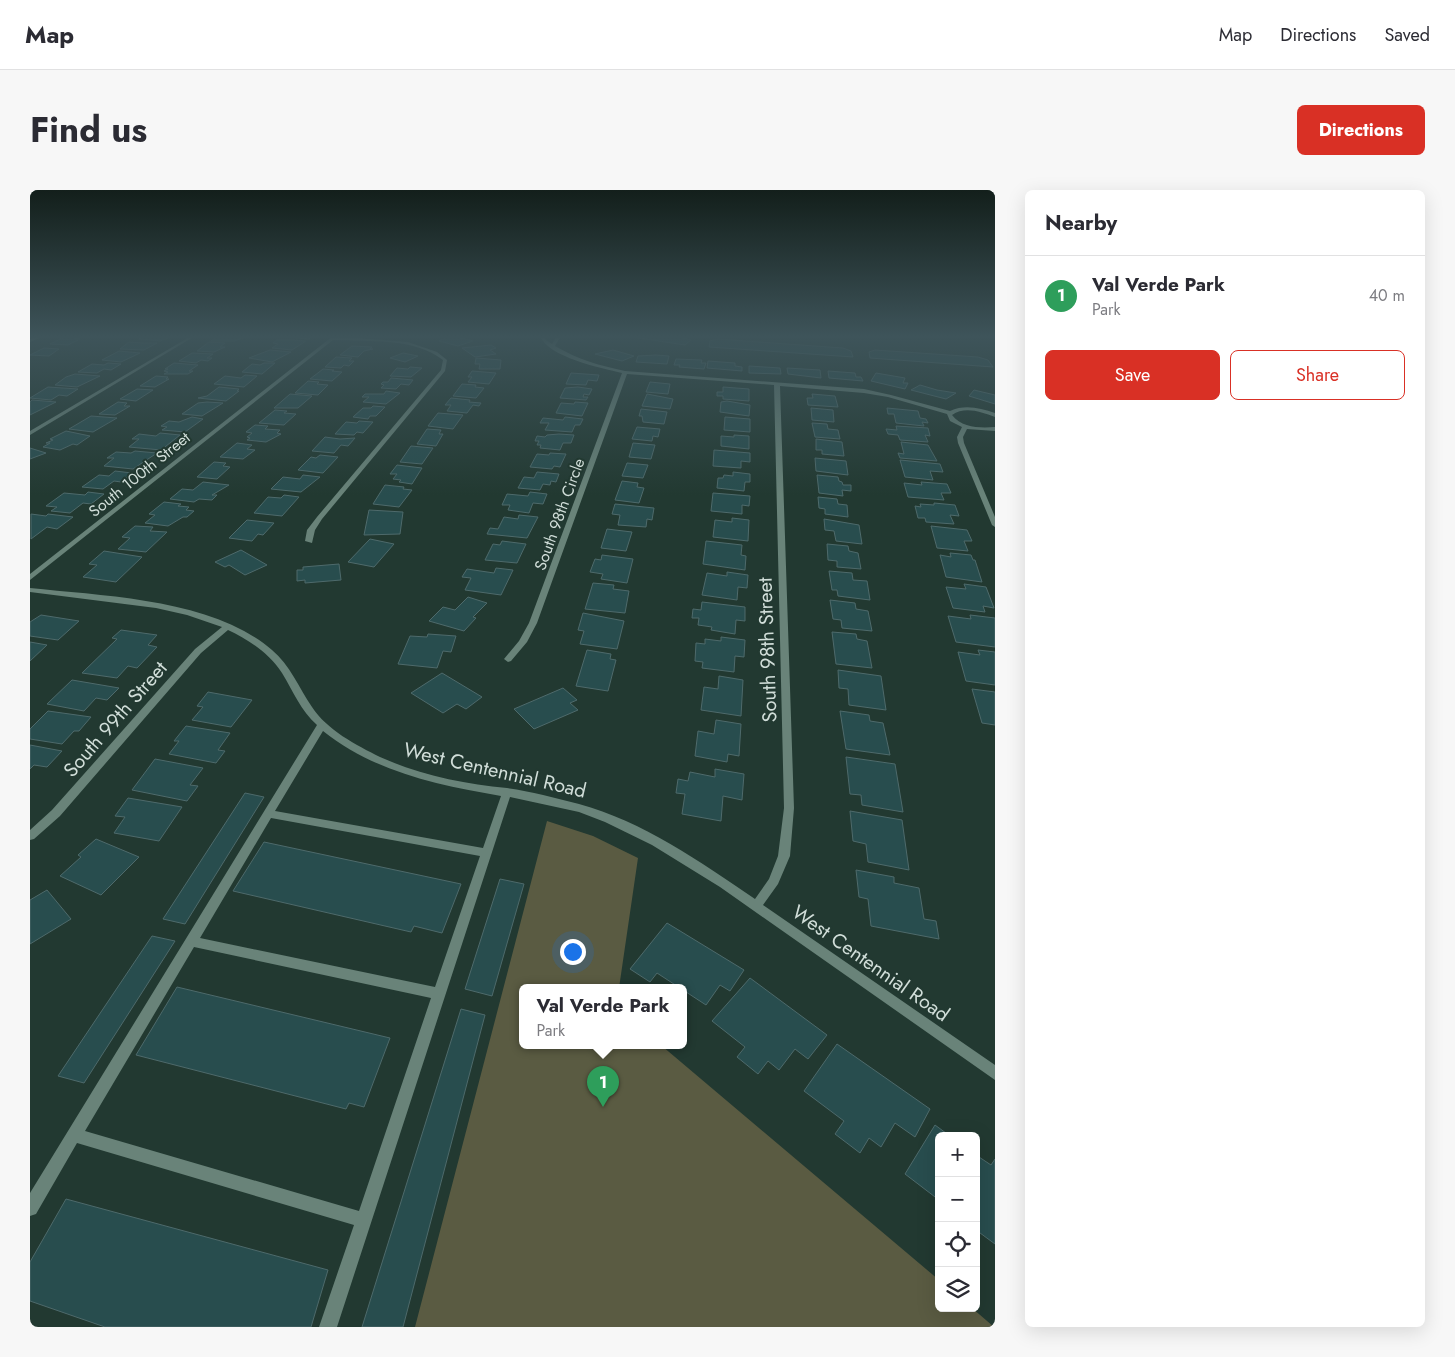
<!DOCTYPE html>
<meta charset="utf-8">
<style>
:root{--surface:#fff;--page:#f7f7f7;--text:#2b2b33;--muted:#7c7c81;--line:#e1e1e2;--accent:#d93025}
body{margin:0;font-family:Jost,sans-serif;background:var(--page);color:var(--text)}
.controls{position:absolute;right:15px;bottom:15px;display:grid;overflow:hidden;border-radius:8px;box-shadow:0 5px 20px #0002}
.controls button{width:45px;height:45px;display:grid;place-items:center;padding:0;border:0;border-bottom:1px solid var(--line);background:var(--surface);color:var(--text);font:25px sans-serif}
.you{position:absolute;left:542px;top:761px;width:18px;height:18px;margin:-12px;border:4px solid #fff;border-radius:50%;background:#1a73e8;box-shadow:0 0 0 8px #1a73e833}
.badge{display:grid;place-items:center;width:32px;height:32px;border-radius:50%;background:var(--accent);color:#fff;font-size:16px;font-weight:700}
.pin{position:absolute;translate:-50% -41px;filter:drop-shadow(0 1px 2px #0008)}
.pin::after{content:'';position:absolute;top:26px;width:18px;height:15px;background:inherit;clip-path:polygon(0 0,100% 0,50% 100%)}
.popup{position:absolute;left:489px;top:794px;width:168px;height:65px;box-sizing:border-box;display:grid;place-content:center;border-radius:8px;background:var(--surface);filter:drop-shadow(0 1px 4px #0005);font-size:16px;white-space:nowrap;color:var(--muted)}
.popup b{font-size:19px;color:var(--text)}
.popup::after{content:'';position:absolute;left:50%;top:100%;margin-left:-10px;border:10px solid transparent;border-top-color:var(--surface)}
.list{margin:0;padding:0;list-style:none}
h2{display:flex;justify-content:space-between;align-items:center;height:65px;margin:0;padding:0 20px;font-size:21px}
h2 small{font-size:16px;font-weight:400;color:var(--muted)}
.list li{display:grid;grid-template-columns:32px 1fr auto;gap:15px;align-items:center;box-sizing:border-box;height:80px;padding:0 20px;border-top:1px solid var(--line)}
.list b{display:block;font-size:19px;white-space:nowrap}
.list p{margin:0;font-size:16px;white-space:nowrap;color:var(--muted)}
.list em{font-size:16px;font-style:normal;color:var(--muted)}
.actions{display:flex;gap:10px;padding:15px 20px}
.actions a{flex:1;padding:11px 0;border:1px solid var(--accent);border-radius:8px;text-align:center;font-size:18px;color:var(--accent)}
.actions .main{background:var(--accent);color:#fff}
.icon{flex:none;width:28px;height:28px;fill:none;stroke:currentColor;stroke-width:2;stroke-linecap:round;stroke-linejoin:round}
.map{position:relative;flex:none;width:965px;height:1137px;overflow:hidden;border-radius:8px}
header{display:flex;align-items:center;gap:30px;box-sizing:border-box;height:70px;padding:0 25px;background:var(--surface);border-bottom:1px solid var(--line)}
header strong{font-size:24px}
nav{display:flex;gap:28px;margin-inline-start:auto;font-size:18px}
.intro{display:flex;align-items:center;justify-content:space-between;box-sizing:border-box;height:120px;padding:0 30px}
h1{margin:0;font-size:35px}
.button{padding:12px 22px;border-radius:8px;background:var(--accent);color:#fff;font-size:18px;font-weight:700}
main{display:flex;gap:30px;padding:0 30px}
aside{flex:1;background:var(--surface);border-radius:8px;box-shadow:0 5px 20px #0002}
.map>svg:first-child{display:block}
.green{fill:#5a5b42}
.building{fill:#284d4e;stroke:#4e6a6b}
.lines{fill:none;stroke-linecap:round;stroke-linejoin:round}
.minor{fill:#698379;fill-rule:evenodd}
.labels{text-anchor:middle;stroke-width:4;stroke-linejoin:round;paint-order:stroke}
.far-street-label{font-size:16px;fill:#d1ded9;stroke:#223931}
.street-label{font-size:20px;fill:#d1ded9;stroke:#223931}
</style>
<header>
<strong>Map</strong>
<nav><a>Map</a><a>Directions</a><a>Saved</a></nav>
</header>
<div class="intro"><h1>Find us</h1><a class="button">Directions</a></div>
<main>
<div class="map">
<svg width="965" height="1137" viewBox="0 0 965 1137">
<rect width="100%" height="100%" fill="#223931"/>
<path class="green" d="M 517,631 L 563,646 L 608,668 L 589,798 L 493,798 L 493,856 L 632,856 L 909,1090 L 909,1118 L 942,1118 L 964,1137 L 385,1137 Z"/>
<path class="building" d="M 36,146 L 50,149 L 38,155 L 20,154 Z
M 115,146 L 143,146 L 130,151 L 109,149 Z
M 188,146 L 217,146 L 205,151 L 181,151 Z
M 258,146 L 283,146 L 279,149 L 256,147 Z
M 596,146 L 647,146 L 661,150 L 655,155 Z
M 417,147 L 427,147 L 443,151 L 428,156 L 409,151 Z
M 687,149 L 813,158 L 821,161 L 823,167 L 679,157 L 680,151 Z
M 247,150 L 261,150 L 276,151 L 262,160 L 242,158 L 248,154 L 243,153 Z
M 99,152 L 112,153 L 127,153 L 114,160 L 90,159 Z
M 179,152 L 195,153 L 190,157 L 195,157 L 184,162 L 167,161 Z
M 461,155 L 466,158 L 460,160 L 466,164 L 445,167 L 432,158 Z
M 322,156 L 342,157 L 340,159 L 343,159 L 334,161 L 328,167 L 310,165 Z
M 14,158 L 29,159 L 19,166 L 0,165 Z
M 240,160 L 261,162 L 242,172 L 219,168 Z
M 583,160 L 604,166 L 592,171 L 565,164 Z
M 845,160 L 948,167 L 958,170 L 963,177 L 840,168 L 839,162 Z
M 89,161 L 110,163 L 91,172 L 72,170 Z
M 162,163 L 183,164 L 177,168 L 182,168 L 178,171 L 171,170 L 166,173 L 149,171 Z
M 373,163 L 388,166 L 375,172 L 360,168 Z
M 626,165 L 639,166 L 637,174 L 606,172 L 608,166 Z
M 306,167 L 322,168 L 319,171 L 324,171 L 319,176 L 314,175 L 311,178 L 295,177 Z
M 446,168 L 471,170 L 470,179 L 449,179 L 450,174 L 445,174 Z
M 646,169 L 672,170 L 671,173 L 676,173 L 674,179 L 649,177 L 650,175 L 644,175 Z
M 678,171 L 705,173 L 705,176 L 712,177 L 712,181 L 677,178 Z
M 78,173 L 91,174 L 81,180 L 74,179 L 67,183 L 48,182 L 62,174 L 74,175 Z
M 144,173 L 168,175 L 159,181 L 163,181 L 158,184 L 134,184 L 138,182 L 134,181 L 138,179 L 135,179 Z
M 234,173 L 245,173 L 232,184 L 212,182 L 222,174 L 230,175 Z
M 719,176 L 750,178 L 751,184 L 719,183 Z
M 380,177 L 392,178 L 381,187 L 360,186 L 367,178 L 378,179 Z
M 757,178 L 790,180 L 791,188 L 758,184 Z
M 293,179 L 304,180 L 302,181 L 312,182 L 302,191 L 280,189 Z
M 442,181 L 466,183 L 459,194 L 438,192 L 442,187 L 438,187 Z
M 798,181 L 825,183 L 826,187 L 831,187 L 833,191 L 799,188 Z
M 541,183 L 569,185 L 567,191 L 558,190 L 556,195 L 536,194 Z
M 846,183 L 875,188 L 873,193 L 878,193 L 875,199 L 841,191 Z
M 45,184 L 70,186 L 47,197 L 25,195 L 36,187 Z
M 215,185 L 227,186 L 214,197 L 184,194 L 195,186 L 211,188 Z
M 126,186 L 138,187 L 136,189 L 139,189 L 125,197 L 110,196 Z
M 361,188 L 383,190 L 379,195 L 371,194 L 366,199 L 351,198 L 354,195 L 351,194 L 353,192 L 358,192 Z
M 278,191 L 289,192 L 287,194 L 298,195 L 288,205 L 265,203 Z
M 620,192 L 640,194 L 638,204 L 616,202 Z
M 432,194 L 446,195 L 445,197 L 454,198 L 446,208 L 423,206 Z
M 890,195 L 907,200 L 926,203 L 916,209 L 881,200 Z
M 18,197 L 48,199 L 37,206 L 29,205 L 21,210 L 0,208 Z
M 189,197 L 209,199 L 207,201 L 209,201 L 196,211 L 168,208 L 177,206 Z
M 548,197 L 562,199 L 559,205 L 554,204 L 553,207 L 558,207 L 556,210 L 530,208 L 535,198 Z
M 693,197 L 719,199 L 719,211 L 693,209 L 693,206 L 687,206 L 687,202 L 693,202 Z
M 107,199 L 123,200 L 106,211 L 90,209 Z
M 944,200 L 965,205 L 965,214 L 939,206 Z
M 356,201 L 370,203 L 356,214 L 333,212 L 339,207 L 332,207 L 335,204 L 354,204 Z
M 260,204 L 282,206 L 268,218 L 244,218 Z
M 617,204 L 643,209 L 640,219 L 612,216 Z
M 782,204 L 805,206 L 808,217 L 778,215 L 777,208 L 783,208 Z
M 421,208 L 440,210 L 439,212 L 451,213 L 449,216 L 443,215 L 437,223 L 417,221 L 421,215 L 415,215 Z
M 2,210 L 26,212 L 0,225 L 0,212 Z
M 697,211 L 720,215 L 719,226 L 690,222 L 691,212 Z
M 88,212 L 97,213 L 94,216 L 100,216 L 85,225 L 69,224 Z
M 177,212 L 193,213 L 172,226 L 152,224 L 168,213 Z
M 545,212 L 558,213 L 552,226 L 526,223 L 531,213 L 544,214 Z
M 343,216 L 355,217 L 346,226 L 340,226 L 338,229 L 323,227 L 333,218 L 341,218 Z
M 781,218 L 803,220 L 804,232 L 782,230 Z
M 857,218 L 888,221 L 890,228 L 896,229 L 898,233 L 892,232 L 894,236 L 866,233 L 864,224 L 858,224 Z
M 611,219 L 637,222 L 634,234 L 613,232 L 612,226 L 609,226 Z
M 245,220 L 257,221 L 254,223 L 266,224 L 254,235 L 229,233 Z
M 408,223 L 433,225 L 423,239 L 398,236 Z
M 61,226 L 87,228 L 63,242 L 39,239 Z
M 162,227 L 173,229 L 155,242 L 132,240 L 137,237 L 131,236 L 139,231 L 149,232 Z
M 535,227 L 553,229 L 550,235 L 545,235 L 542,242 L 515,240 L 519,233 L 510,233 L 513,228 L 533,230 Z
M 695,227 L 720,229 L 720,242 L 694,240 Z
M 329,231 L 343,232 L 333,243 L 327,242 L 324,245 L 305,244 L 316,232 L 327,233 Z
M 782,233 L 797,234 L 798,239 L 808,240 L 810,249 L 785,247 Z
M 225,235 L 238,236 L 235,239 L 250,240 L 247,243 L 251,244 L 236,252 L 217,250 L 220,248 L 217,247 L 222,243 L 216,242 Z
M 866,236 L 898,238 L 900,246 L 895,245 L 898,252 L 870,250 L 868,245 L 858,244 L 856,239 L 867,240 Z
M 607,237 L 630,239 L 628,247 L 623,246 L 622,251 L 602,249 Z
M 397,239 L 411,240 L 409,244 L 413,244 L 406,256 L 387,254 Z
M 36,241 L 60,246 L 47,255 L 43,254 L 30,260 L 13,257 L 20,253 L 16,253 L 23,250 L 20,249 Z
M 130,243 L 150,245 L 131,260 L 99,257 L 109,249 L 102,249 L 109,244 L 126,246 Z
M 517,245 L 529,244 L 544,245 L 541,253 L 533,253 L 530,260 L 510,258 L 511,255 L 507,255 L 509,251 L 505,251 L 507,246 L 515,247 Z
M 704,245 L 719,246 L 719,259 L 691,256 L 691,246 L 704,247 Z
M 295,247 L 310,249 L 325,248 L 318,256 L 311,255 L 304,263 L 282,261 Z
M 786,249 L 812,252 L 814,266 L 792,264 L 792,260 L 786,260 Z
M 871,252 L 898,255 L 907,271 L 870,268 L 868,263 L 874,264 Z
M 207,253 L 222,255 L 217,259 L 225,260 L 213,269 L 190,267 Z
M 603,253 L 625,255 L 621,269 L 599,267 Z
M 381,256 L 403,258 L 392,274 L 370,272 Z
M 0,258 L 16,263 L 0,269 Z
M 684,260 L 720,263 L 720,272 L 711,271 L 711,278 L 683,276 Z
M 105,261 L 127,263 L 103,279 L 74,276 L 84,268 L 77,268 L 86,262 L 101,263 Z
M 520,263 L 536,264 L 530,277 L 524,276 L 522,279 L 500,277 L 507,264 L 519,265 Z
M 290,265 L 308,267 L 293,283 L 268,280 L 281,267 L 286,268 Z
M 785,268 L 816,271 L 818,285 L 786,281 Z
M 870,270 L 910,274 L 913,282 L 900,281 L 903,290 L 875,287 Z
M 184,272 L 196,273 L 193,276 L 200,277 L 187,289 L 167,287 Z
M 597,273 L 618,275 L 613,288 L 592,286 Z
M 367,275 L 392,278 L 382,294 L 369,292 L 371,290 L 363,289 L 367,284 L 360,284 Z
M 85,281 L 102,283 L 91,292 L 84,291 L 73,299 L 52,297 L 69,285 L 79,286 Z
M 507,282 L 529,284 L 526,292 L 521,291 L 520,295 L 513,294 L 510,300 L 488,298 L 494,287 L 504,288 Z
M 703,282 L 720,284 L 720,292 L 715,292 L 714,301 L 687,298 L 688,288 L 693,288 L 694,285 L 703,286 Z
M 273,285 L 290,287 L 271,302 L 241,299 L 253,287 L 270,289 Z
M 787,285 L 808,287 L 809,291 L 812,292 L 813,295 L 821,295 L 821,301 L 812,300 L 813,306 L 789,303 Z
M 592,291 L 608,293 L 607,297 L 614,298 L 609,313 L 585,310 Z
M 173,292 L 199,295 L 182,305 L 187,305 L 182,310 L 169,309 L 164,312 L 140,309 L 152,299 L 163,300 Z
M 891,292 L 917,294 L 921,303 L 911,303 L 914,310 L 878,307 L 874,293 L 892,295 Z
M 355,295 L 374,297 L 373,299 L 382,300 L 369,317 L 343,314 Z
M 58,302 L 74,304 L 61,314 L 53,313 L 40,323 L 21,321 L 27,317 L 16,316 L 34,303 L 55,305 Z
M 500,302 L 517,304 L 513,314 L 503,313 L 499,323 L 478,320 L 480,315 L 472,315 L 477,304 L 498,306 Z
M 683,303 L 720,306 L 719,316 L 712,315 L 712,324 L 681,321 Z
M 254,305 L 269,307 L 252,326 L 224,323 L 238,307 L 251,308 Z
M 788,307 L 807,309 L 808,314 L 817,315 L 818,327 L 795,324 L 795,319 L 789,318 Z
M 134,312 L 151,314 L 148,316 L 159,317 L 156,320 L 164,321 L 157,327 L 153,327 L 138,336 L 115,333 L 125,325 L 119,324 Z
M 904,313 L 925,315 L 929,326 L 920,325 L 924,334 L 896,332 L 895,328 L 888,328 L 885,316 L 891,317 L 890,314 L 904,315 Z
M 585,314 L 624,318 L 622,330 L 617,329 L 616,337 L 588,335 L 590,325 L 582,324 Z
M 339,320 L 373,322 L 370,344 L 334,345 Z
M 1,324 L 16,326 L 18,324 L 43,327 L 27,339 L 17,337 L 1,349 Z
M 489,325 L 508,327 L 497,348 L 457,344 L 460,338 L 468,339 L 474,327 L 488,329 Z
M 702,328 L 719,330 L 718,351 L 683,347 L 685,330 L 702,332 Z
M 794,329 L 829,335 L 832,354 L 806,351 L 804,341 L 795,340 Z
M 217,330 L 244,333 L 233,345 L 228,344 L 222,351 L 199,348 Z
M 105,336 L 123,337 L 120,341 L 137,342 L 116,362 L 88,359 L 100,348 L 92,347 Z
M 901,336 L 937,340 L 942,351 L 934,351 L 938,361 L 907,358 Z
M 577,339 L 602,342 L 596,361 L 571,358 Z
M 340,349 L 364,354 L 344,377 L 318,372 Z
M 472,351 L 496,354 L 487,373 L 455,370 L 463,354 L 470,355 Z
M 676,351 L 712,355 L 711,365 L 716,366 L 715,380 L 673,374 Z
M 797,354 L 818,356 L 819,361 L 828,363 L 831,379 L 807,377 L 807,371 L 798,370 Z
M 211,360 L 237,375 L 215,385 L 199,375 L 195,377 L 185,372 Z
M 74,361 L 112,367 L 86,392 L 53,387 L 67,375 L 59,374 Z
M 920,363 L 941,365 L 943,370 L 945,370 L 952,392 L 916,387 L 910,365 L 921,367 Z
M 572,365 L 603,369 L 597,393 L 571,389 L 573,384 L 560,382 L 565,369 L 571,370 Z
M 309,374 L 311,390 L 275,393 L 275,390 L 267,391 L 267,380 L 273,380 L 273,377 Z
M 466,378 L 483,380 L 471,405 L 435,400 L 441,388 L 432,387 L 437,379 L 464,383 Z
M 799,381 L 822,383 L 823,390 L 837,391 L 840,410 L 808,406 L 807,400 L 802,400 Z
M 697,382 L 718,385 L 717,398 L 708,397 L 707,410 L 672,405 L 677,383 L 697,386 Z
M 563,393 L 584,395 L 583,399 L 599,401 L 595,423 L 555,419 Z
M 934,394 L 956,397 L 964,418 L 953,416 L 955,422 L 923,418 L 916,397 L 936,399 Z
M 438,407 L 457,413 L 443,427 L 446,428 L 434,441 L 399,431 L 413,417 L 425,420 Z
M 800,410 L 825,413 L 826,419 L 838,421 L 842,441 L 812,438 L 811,430 L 803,429 Z
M 672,412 L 715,417 L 715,431 L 706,430 L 705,444 L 681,440 L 682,437 L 668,435 L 669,428 L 662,428 L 663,419 L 671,420 Z
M 553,423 L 594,431 L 587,459 L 550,454 L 554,441 L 548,440 Z
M 11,425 L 49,431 L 28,450 L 0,446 L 0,432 Z
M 940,425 L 965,428 L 965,457 L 926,452 L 918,426 L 941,429 Z
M 91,440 L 127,445 L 118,455 L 127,457 L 107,478 L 98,476 L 87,488 L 52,483 L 87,449 L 82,448 Z
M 802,442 L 826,444 L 827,449 L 837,451 L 842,478 L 806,474 Z
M 398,444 L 426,446 L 421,462 L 413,461 L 407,478 L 368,474 L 380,446 L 397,447 Z
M 691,447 L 715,450 L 714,467 L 705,466 L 704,482 L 672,478 L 673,472 L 665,471 L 666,453 L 675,454 L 675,449 L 691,451 Z
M 0,452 L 17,455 L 0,471 Z
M 557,460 L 581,464 L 580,469 L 586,470 L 578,501 L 546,496 Z
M 948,460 L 965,462 L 965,495 L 936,491 L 928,462 L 950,465 Z
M 808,480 L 851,486 L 856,520 L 819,515 L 818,499 L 809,498 Z
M 412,483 L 452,507 L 436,519 L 427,514 L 413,523 L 381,503 Z
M 689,486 L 713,490 L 711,526 L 671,520 L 674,497 L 688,499 Z
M 42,490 L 89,498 L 77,510 L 66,508 L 54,521 L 17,514 Z
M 533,498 L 547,510 L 540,513 L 548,520 L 504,539 L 484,519 Z
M 942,499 L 965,502 L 965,535 L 952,533 Z
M 178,502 L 222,510 L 201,537 L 162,530 L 173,517 L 167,516 Z
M 18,521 L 61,527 L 49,541 L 44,541 L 32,554 L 0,549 L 0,539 Z
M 810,521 L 839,525 L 840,531 L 853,533 L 860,565 L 816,559 Z
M 686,530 L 711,534 L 709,566 L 698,564 L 697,572 L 665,566 L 668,541 L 684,544 Z
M 156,536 L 200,543 L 188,560 L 195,561 L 186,573 L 139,564 L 149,551 L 144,551 Z
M 0,555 L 32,561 L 17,577 L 4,575 L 0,579 Z
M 816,567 L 865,574 L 873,622 L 832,615 L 831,605 L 820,604 Z
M 125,569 L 173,578 L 160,595 L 168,596 L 157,611 L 102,600 Z
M 685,579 L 714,584 L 712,610 L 693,606 L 691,631 L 652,624 L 655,604 L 646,603 L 648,589 L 658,591 L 660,582 L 685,587 Z
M 215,603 L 234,607 L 155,734 L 133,729 Z
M 98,608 L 152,617 L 129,651 L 84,643 L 95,627 L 85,626 Z
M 820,621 L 872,630 L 879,680 L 838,672 L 836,654 L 823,651 Z
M 66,649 L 109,667 L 71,705 L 30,686 L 51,667 L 48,665 Z
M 234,652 L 431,694 L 412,743 L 384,736 L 381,742 L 203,701 Z
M 826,680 L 864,687 L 864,693 L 889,698 L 894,729 L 906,731 L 909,749 L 841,736 L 838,709 L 829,707 Z
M 470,689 L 494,694 L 462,806 L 435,799 Z
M 17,700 L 41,729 L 0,754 L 0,710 Z
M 637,733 L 714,780 L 700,801 L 690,795 L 676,815 L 627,783 L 620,792 L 600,779 Z
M 122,746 L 145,751 L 54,893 L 28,886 Z
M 720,788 L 797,845 L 778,869 L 765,859 L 749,880 L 738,871 L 728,884 L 707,867 L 715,857 L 682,831 Z
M 147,797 L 360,848 L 334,917 L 319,913 L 316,919 L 106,865 Z
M 431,819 L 455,825 L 373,1137 L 332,1137 Z
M 807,854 L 900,919 L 885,947 L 865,933 L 851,957 L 839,948 L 830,963 L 805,944 L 814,931 L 774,901 Z
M 905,935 L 920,946 L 909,946 L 909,1010 L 875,984 Z
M 946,965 L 961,975 L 965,969 L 965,1054 L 946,1040 Z
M 36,1009 L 298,1080 L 281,1137 L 75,1137 L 0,1111 L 0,1072 Z"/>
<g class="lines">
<path class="minor" d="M 9,146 L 14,146 L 0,152 L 0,149 Z
M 161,146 L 165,146 L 0,245 L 0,241 Z
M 303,146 L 378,152 L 407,162 L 417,170 L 415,181 L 292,329 L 285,340 L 282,353 L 275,351 L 277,340 L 287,327 L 411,180 L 413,170 C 383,147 339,152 303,150 L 0,390 L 0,384 Z
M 510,146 L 514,146 L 516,150 L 522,154 L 527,146 L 531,146 L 525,156 C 549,170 568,175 595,181 L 834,199 L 861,205 L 920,221 C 935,214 950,218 965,223 L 965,227 C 951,222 935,216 922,225 C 932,238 950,238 965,237 L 965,241 L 937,239 L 933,247 L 934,253 L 965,327 L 965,337 L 962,335 L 928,253 L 927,247 L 932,237 L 920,231 L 917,224 L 858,207 L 834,203 L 750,196 L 764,618 L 760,666 L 748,694 L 733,715 L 965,875 L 965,890 L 690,697 L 622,655 L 575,632 L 549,622 L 480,607 L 307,1137 L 289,1137 L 324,1035 L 47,953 L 6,1024 L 0,1026 L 0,1003 L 287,535 C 271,521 263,501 252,483 C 239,463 219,450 198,440 L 171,463 L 30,626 L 4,649 L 0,650 L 0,640 L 22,620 L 165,459 L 192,437 L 157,425 L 126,418 L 0,402 L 0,398 C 75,406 183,409 242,460 C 260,475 269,498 282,517 C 297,540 326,555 350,567 C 390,585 434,594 477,598 C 500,601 525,608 549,614 C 612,631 671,672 725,709 L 739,689 L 748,666 L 754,618 L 744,195 L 597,184 L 507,433 L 497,452 L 481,471 L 478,472 L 474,469 L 489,451 L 499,433 L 592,183 C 571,178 518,167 510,146 ZM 293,541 C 344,582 408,595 471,606 L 453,658 L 245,621 ZM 241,628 L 450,666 L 405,797 L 170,748 ZM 164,757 L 401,808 L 329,1021 L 55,941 Z"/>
</g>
<linearGradient id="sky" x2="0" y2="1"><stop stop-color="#131f1b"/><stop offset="0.48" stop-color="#3e545a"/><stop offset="1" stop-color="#3e545a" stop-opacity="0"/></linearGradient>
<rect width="965" height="305" fill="url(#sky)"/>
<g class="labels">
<g class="far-street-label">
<text transform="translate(109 284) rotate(-39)" y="6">South 100th Street</text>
<text transform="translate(529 324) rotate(-70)" y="6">South 98th Circle</text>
</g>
<g class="street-label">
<text transform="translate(737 460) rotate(-92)" y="7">South 98th Street</text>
<text transform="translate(85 529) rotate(-49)" y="7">South 99th Street</text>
<text transform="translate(465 580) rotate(13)" y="7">West Centennial Road</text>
<text transform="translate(841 773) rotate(35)" y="7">West Centennial Road</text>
</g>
</g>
</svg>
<div class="controls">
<button>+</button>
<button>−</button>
<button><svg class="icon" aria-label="locate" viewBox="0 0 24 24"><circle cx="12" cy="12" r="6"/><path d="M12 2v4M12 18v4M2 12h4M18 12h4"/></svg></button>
<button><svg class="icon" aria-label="layers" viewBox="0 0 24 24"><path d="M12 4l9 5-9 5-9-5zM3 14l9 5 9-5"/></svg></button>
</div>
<div class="you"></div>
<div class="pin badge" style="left:573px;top:917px;background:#2e9e5b">1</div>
<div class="popup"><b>Val Verde Park</b>Park</div>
</div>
<aside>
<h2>Nearby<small></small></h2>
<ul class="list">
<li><span class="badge" style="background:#2e9e5b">1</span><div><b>Val Verde Park</b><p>Park</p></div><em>40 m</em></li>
</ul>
<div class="actions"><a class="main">Save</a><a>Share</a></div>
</aside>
</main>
